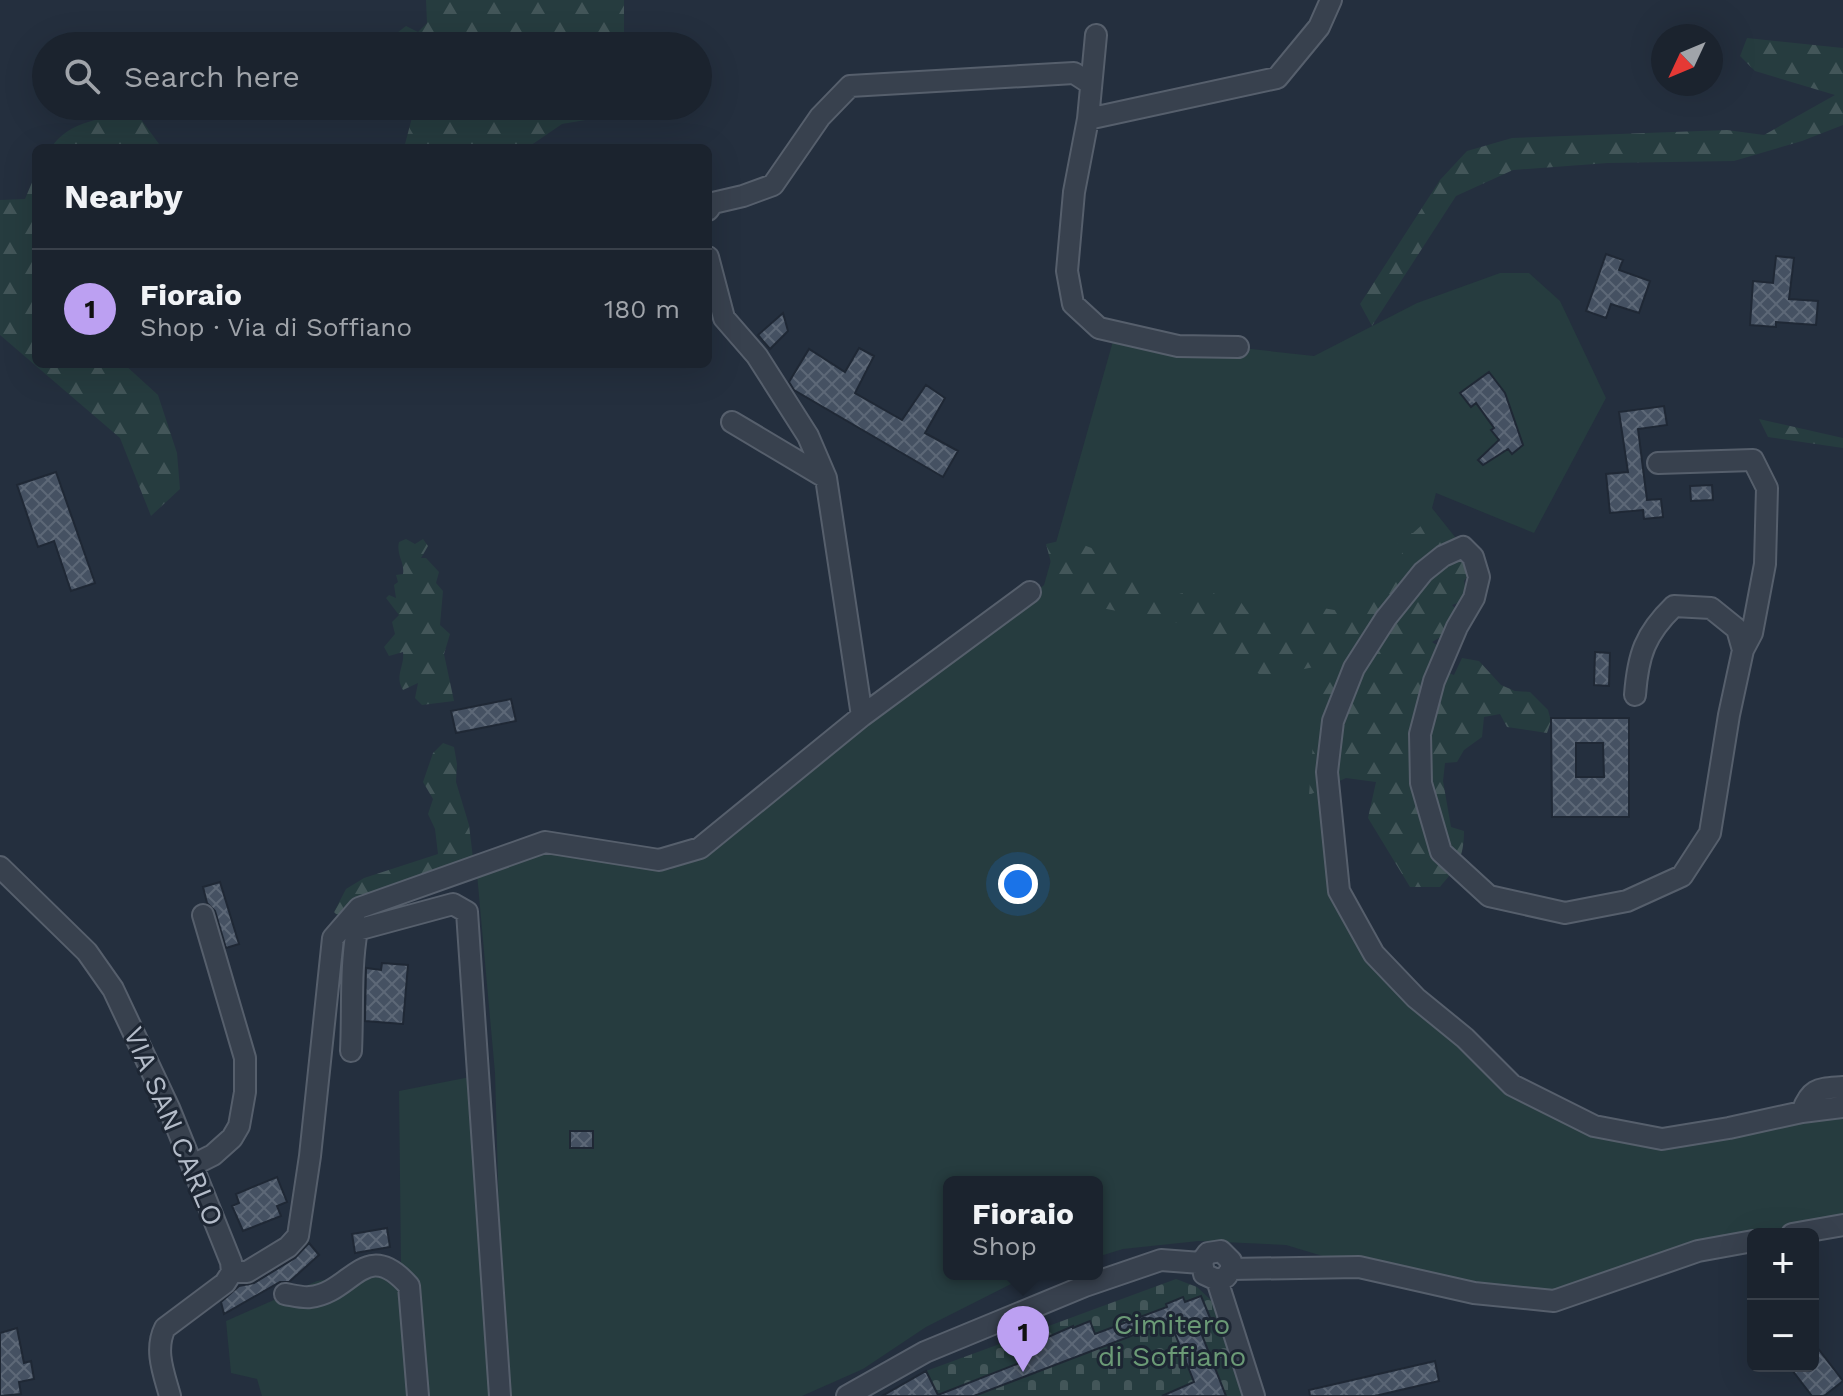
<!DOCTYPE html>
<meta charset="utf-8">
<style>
:root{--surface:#1b232e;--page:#242b36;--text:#f1f3f6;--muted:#a0a4aa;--line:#39404a;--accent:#bca0f2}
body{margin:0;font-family:"Work Sans",sans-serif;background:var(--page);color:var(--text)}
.controls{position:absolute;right:24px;bottom:24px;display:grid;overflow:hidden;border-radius:12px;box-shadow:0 8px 32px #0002}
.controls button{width:72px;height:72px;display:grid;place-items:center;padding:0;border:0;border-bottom:2px solid var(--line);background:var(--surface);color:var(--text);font:40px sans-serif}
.compass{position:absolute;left:1651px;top:24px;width:72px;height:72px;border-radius:50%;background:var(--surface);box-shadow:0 8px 32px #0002;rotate:226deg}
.you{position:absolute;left:1018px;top:884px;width:28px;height:28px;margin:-20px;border:6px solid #fff;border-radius:50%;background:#1a73e8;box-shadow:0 0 0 12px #1a73e833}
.badge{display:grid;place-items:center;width:52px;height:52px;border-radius:50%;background:var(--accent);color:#111;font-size:26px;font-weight:700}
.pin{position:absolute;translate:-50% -66px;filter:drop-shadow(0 2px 4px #0008)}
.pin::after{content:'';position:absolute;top:42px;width:28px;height:24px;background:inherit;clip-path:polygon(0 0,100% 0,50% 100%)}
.popup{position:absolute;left:943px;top:1176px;width:160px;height:104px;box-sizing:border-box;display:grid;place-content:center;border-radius:12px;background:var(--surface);filter:drop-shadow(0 2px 6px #0005);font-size:26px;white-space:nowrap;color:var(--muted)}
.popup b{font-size:30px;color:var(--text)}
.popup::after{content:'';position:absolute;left:50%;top:100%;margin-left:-16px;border:16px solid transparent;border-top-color:var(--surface)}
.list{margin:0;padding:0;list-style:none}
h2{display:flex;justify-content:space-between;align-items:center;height:104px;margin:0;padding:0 32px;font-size:34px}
h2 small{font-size:26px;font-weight:400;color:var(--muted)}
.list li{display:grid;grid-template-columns:52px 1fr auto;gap:24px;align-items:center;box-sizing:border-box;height:120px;padding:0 32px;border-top:2px solid var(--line)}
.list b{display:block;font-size:30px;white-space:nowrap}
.list p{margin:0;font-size:26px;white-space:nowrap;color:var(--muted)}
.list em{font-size:26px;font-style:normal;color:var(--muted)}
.icon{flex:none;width:44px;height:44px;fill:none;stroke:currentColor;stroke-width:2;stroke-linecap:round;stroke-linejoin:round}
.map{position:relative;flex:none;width:1843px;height:1396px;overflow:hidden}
.search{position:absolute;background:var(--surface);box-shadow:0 8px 32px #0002;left:32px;top:32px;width:680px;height:88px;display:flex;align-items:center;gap:20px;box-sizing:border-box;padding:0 28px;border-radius:44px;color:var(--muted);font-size:30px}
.panel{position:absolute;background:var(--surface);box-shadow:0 8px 32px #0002;left:32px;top:144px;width:680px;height:224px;border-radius:12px}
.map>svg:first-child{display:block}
.green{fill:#263c3f}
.forest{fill:url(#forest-firs)}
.cemetery{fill:url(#cemetery-stones)}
.building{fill:url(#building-cross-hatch);stroke:#1f2835;stroke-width:2;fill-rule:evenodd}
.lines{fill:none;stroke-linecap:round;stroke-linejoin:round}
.minor-casing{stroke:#565f6c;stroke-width:24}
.minor{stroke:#38414e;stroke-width:20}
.labels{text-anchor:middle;stroke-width:6;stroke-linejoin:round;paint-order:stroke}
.street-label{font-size:28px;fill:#b4bcc9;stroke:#1d2633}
.park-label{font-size:28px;fill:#6b9a76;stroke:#1d2633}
</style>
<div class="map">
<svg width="1843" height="1396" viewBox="0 0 1843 1396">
<defs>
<pattern id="forest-firs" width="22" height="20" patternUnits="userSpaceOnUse" patternTransform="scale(2)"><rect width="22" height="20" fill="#263c3f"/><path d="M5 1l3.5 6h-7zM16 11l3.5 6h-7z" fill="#435659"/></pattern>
<pattern id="cemetery-stones" width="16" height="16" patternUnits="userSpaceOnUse" patternTransform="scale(2)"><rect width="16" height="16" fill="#263c3f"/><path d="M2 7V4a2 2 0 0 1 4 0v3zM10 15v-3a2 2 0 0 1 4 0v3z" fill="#435659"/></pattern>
<pattern id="building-cross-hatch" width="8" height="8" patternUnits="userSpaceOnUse" patternTransform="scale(2)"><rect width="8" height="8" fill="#455162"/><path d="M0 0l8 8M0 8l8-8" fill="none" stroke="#5d6877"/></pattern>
</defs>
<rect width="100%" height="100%" fill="#242f3e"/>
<path class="green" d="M 1500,273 L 1529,273 L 1560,301 L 1606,398 L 1534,533 L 1436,493 L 1432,508 L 1463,547 L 1333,721 L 1339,891 L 1374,954 L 1512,1085 L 1594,1126 L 1662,1139 L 1843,1107 L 1843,1225 L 1792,1234 L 1753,1234 L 1554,1301 L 1359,1267 L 1286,1245 L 1199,1241 L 1123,1249 L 1097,1257 L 1097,1182 L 949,1182 L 949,1274 L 1039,1274 L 1021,1279 L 926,1327 L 863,1369 L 802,1396 L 504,1396 L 495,1073 L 477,874 L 551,850 L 670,870 L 927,679 L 1044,585 L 1115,334 L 1314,356 L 1417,303 Z
M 470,1077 L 492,1396 L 262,1396 L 257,1379 L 231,1373 L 226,1321 L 317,1281 L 401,1268 L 399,1091 Z"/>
<path class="forest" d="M 426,0 L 624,0 L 624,46 L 396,46 L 393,36 L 406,26 L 418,32 L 427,23 Z
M 1747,38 L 1843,48 L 1843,125 L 1802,141 L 1734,161 L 1608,163 L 1513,170 L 1456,196 L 1372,326 L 1360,304 L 1440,180 L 1467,151 L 1512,138 L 1727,130 L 1764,135 L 1835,95 L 1755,71 L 1740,56 Z
M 415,106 L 651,106 L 632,112 L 562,124 L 527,148 L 404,148 Z
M 137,114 L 162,148 L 51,148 C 69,120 106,117 137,114 Z
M 36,173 L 36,364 L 124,364 L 158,395 L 177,453 L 180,489 L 151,516 L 120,438 L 0,335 L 0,200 L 25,199 Z
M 1759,419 L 1843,438 L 1843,448 L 1768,437 Z
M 1422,525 L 1429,528 L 1420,542 L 1451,537 L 1469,540 L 1469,575 L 1464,581 L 1468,597 L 1461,602 L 1452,605 L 1467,622 L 1432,642 L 1450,654 L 1448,673 L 1454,675 L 1462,658 L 1479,661 L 1501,685 L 1515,691 L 1530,692 L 1548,710 L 1551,721 L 1547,733 L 1507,727 L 1500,714 L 1484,717 L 1482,737 L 1464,750 L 1457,762 L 1445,763 L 1443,781 L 1451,827 L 1464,831 C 1464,858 1457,867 1440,887 L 1410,887 L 1368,818 L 1376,782 L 1346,778 L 1309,795 L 1319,666 L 1264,677 L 1178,623 L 1061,600 L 1046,544 L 1068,539 L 1094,549 L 1172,596 L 1201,588 L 1220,596 L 1234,592 L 1247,611 L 1270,622 L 1297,619 L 1323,608 L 1351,613 C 1358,609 1368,605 1374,599 C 1379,594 1403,556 1403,550 L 1397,543 L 1399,534 L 1413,533 Z
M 406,539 L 415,544 L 423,539 L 428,546 L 421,558 L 426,558 L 439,572 L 436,583 L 443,591 L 440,625 L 450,634 L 444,654 L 454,701 L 422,705 L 415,698 L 418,683 L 403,690 C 394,676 405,666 403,652 L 389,656 L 384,647 L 395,634 L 392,622 L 399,615 L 386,598 L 389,595 L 396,598 L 394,585 L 398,582 L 396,575 L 403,574 C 405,563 396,555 399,542 Z
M 443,743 L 454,747 L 457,764 L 456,782 L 469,825 L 473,858 L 338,916 L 334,912 L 346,889 L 364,878 L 438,854 L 435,829 L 428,814 L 433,799 L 423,782 L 433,753 Z"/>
<path class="cemetery" d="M 1176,1279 L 1197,1287 L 1216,1305 L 1250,1396 L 882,1396 L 926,1371 Z"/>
<path class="building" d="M 1606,254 L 1623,260 L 1619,270 L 1650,281 L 1639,313 L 1611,304 L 1606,318 L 1586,311 Z
M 1776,256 L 1794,258 L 1789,299 L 1818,301 L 1816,325 L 1776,322 L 1776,327 L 1750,325 L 1753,281 L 1773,283 Z
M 783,313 L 788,331 L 770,349 L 758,335 Z
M 859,348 L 874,356 L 855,393 L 902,420 L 926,385 L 945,398 L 925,433 L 958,451 L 943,477 L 794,390 L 789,382 L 809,349 L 845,372 Z
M 1489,372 L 1505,393 L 1523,445 L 1512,454 L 1508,449 L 1483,465 L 1478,460 L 1499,440 L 1491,430 L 1494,428 L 1476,403 L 1471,407 L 1460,393 Z
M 1664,406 L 1667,425 L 1638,429 L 1647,500 L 1661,499 L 1663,517 L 1644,519 L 1643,510 L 1610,513 L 1606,474 L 1628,472 L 1619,412 Z
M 56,472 L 95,583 L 71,591 L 54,541 L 38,547 L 17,485 Z
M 1712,485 L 1713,500 L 1691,501 L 1690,486 Z
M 1595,652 L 1610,653 L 1609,686 L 1594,685 Z
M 511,699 L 516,721 L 456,733 L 451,711 Z
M 1551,718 L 1629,718 L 1629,817 L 1552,817 ZM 1576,743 L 1603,743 L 1604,777 L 1576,777 Z
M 220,882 L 239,944 L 226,948 L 215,911 L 207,903 L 203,887 Z
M 382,963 L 408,965 L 403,1024 L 365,1021 L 366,968 L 381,970 Z
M 570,1131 L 593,1131 L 593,1148 L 570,1148 Z
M 277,1177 L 287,1202 L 277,1206 L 281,1216 L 243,1231 L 232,1206 L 239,1203 L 236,1194 Z
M 387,1228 L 390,1247 L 355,1253 L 352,1234 Z
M 309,1243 L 319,1255 L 289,1282 L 280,1282 L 224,1314 L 221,1302 L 239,1286 L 254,1283 L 295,1258 Z
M 1201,1296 L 1211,1320 L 1198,1325 L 1226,1396 L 1162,1396 L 1194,1382 L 1170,1321 L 974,1396 L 882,1396 L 926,1371 L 938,1395 L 1027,1360 L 1023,1348 L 1073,1326 L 1073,1328 L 1090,1321 L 1095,1334 L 1167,1307 L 1166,1304 L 1183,1297 L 1185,1302 Z
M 17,1328 L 24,1363 L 31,1361 L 34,1379 L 19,1382 L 21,1394 L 0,1396 L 0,1333 Z
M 1813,1342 L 1843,1381 L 1824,1396 L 1812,1396 L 1789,1366 L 1813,1366 Z
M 1435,1361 L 1439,1381 L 1375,1396 L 1310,1396 L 1309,1390 Z"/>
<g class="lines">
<defs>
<path id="minor" d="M 1096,35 L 1088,119 L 1074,192 L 1067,271 L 1073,304 L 1099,328 L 1178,346 L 1238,347
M 1088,119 L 1277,78 L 1319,27 L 1331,0
M 708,210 L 713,203 L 743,196 L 773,185 L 820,117 L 850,86 L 1074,73 L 1091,84
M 708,257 L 724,318 L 757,356 L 808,436 L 826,478 L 862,716
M 732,422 L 826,478
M 1658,463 L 1753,460 L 1767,488 L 1765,564 L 1752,633 L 1743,650
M 1635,695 C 1638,655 1645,634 1674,606 L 1711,608 L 1737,629 L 1743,650 L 1729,715 L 1710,833 L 1682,876 L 1627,901 L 1565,913 L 1489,896 L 1441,852 L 1421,783 L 1420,734 L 1434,681 L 1457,627 L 1474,598 L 1479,577 L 1473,557 L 1463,547 L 1443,556 L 1423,572 L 1386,618 L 1354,668 L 1333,721 L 1327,772 L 1339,891 L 1374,954 L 1416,998 L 1465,1038 L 1512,1085 L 1594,1126 L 1662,1139 L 1729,1128 L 1802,1112 L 1843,1107
M 0,867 L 87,952 L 113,989 L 169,1108 L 231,1262 L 232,1272 L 225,1283 L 165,1328 C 154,1350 164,1374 170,1396
M 351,1051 C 353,1011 350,969 357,930 L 453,904 L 467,912 L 500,1396
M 1802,1112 C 1811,1087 1819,1089 1843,1087
M 193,1165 L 213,1155 L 232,1138 L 239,1126 L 245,1092 L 245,1058 L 203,915
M 1792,1234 L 1843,1225
M 1231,1269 L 1231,1261 L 1221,1251 L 1208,1253 L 1202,1261 L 1204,1274 L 1217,1280 L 1226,1277 L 1231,1269 L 1359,1267 L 1474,1293 L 1554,1301 L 1698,1251 L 1753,1241
M 232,1272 L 247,1272 L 288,1247 L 298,1236 L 310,1156 L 333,938 L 359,908 L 545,842 L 659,860 L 700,848 L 862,716 L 1030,592
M 1217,1280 L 1254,1396
M 285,1294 C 292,1295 302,1298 310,1297 C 352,1293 365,1236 409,1286 L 418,1396
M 847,1396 L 925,1352 L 1085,1286 L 1161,1260 L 1201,1263"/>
</defs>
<use href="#minor" class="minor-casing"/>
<use href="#minor" class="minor"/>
</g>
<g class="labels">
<g class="street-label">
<text transform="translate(174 1126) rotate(67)" y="10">VIA SAN CARLO</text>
</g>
<g class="park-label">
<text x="1172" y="1334">Cimitero<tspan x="1172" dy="32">di Soffiano</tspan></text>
</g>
</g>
</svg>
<div class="controls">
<button>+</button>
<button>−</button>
</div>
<svg class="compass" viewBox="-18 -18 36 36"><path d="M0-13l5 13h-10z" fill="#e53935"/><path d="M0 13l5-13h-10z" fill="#a0a4aa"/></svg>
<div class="you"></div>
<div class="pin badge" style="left:1023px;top:1372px">1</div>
<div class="popup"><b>Fioraio</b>Shop</div>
<div class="search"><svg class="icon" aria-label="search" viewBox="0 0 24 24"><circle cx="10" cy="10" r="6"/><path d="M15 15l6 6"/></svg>Search here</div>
<section class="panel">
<h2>Nearby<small></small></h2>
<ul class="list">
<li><span class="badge">1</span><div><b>Fioraio</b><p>Shop · Via di Soffiano</p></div><em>180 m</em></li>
</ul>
</section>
</div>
